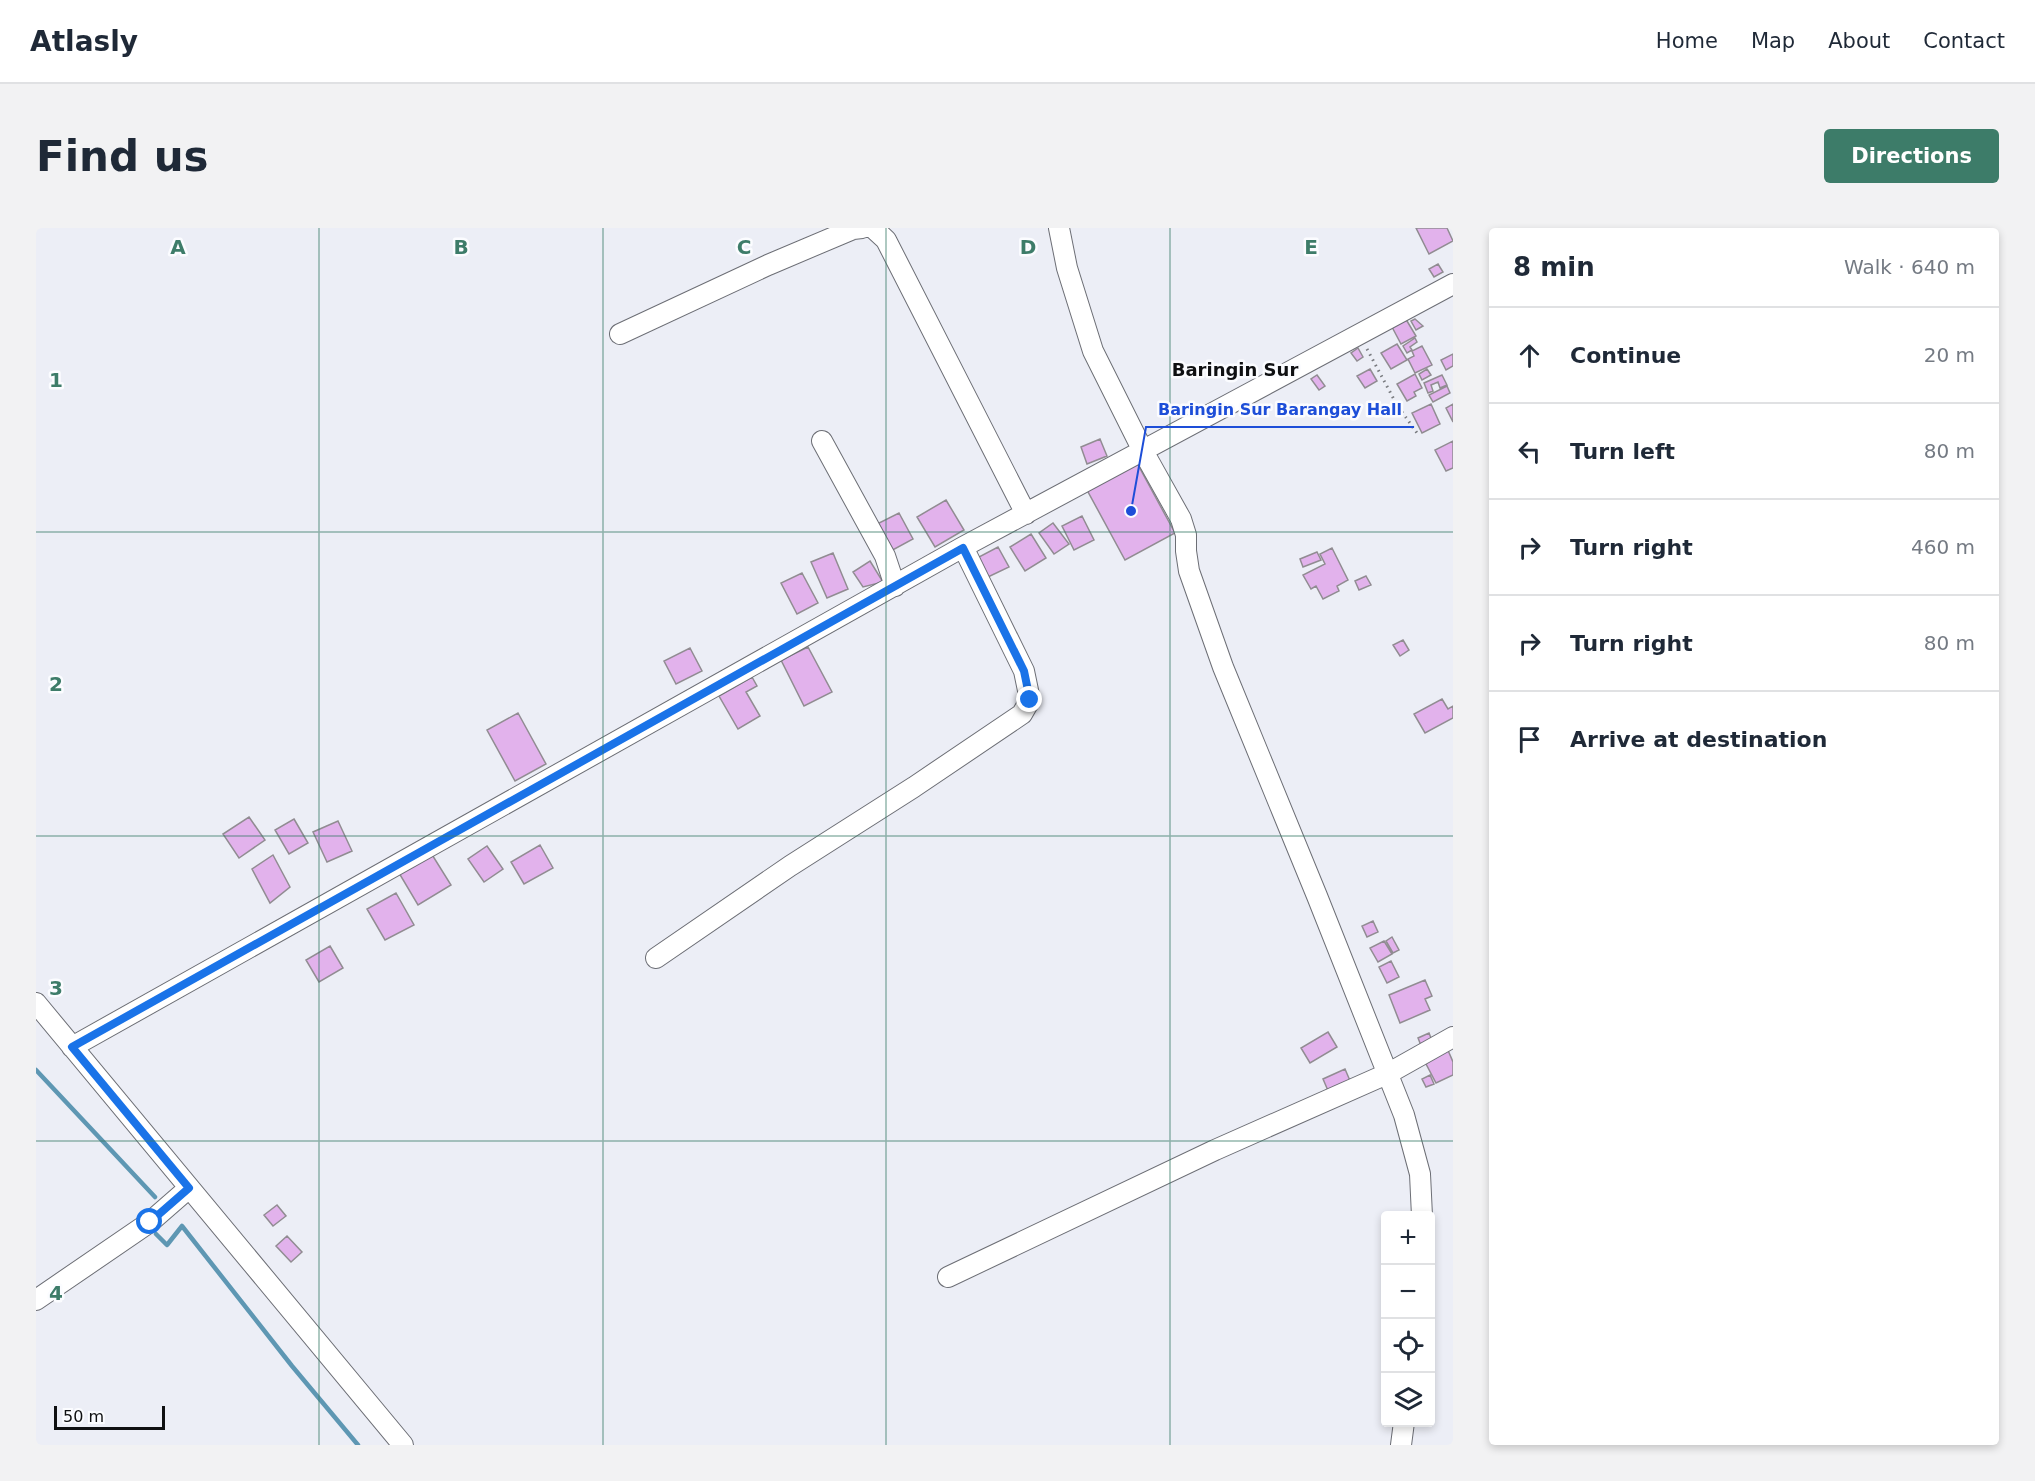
<!DOCTYPE html>
<meta charset="utf-8">
<style>
:root{--surface:#fff;--page:#f2f2f3;--text:#1f2937;--muted:#747a83;--line:#e0e1e3;--accent:#3d7c69}
body{margin:0;font-family:"DejaVu Sans",sans-serif;background:var(--page);color:var(--text)}
.controls{position:absolute;right:18px;bottom:18px;display:grid;overflow:hidden;border-radius:6px;box-shadow:0 3px 9px #0003}
.controls button{width:54px;height:54px;display:grid;place-items:center;padding:0;border:0;border-bottom:2px solid var(--line);background:var(--surface);color:var(--text);font:30px sans-serif}
.scale{position:absolute;left:18px;bottom:15px;width:111px;box-sizing:border-box;padding-left:6px;border:3px solid #0f1012;border-top:0;font-size:16px;line-height:21px;white-space:nowrap;color:#0f1012;-webkit-text-stroke:4px #fbfcff;paint-order:stroke}
.stop{position:absolute;width:18px;height:18px;margin:-14px;border:4px solid #1a73e8;border-radius:50%;background:#fff}
.stop.end{background:#1a73e8;border-color:#fff;box-shadow:0 2px 6px #0008}
.list{margin:0;padding:0;list-style:none}
h2{display:flex;justify-content:space-between;align-items:center;height:78px;margin:0;padding:0 24px;font-size:26px}
h2 small{font-size:20px;font-weight:400;color:var(--muted)}
.list li{display:grid;grid-template-columns:39px 1fr auto;gap:18px;align-items:center;box-sizing:border-box;height:96px;padding:0 24px;border-top:2px solid var(--line)}
.list b{display:block;font-size:22px;white-space:nowrap}
.list em{font-size:20px;font-style:normal;color:var(--muted)}
.icon{flex:none;width:33px;height:33px;fill:none;stroke:currentColor;stroke-width:2;stroke-linecap:round;stroke-linejoin:round}
.map{position:relative;flex:none;width:1417px;height:1217px;overflow:hidden;border-radius:6px}
header{display:flex;align-items:center;gap:36px;box-sizing:border-box;height:84px;padding:0 30px;background:var(--surface);border-bottom:2px solid var(--line)}
header strong{font-size:28px}
nav{display:flex;gap:33px;margin-inline-start:auto;font-size:21px}
.intro{display:flex;align-items:center;justify-content:space-between;box-sizing:border-box;height:144px;padding:0 36px}
h1{margin:0;font-size:42px}
.button{padding:15px 27px;border-radius:6px;background:var(--accent);color:#fff;font-size:21px;font-weight:700}
main{display:flex;gap:36px;padding:0 36px}
aside{flex:1;background:var(--surface);border-radius:6px;box-shadow:0 3px 9px #0003}
.map>svg:first-child{display:block}
.lines{fill:none;stroke-linecap:round;stroke-linejoin:round}
.stream{stroke:#5e97b3;stroke-width:4.5}
.building{fill:#e2b2ec;stroke:#918c92;stroke-width:1.5}
.minor-casing{stroke:#6c6e75;stroke-width:22}
.path{stroke:#787a7f;stroke-width:3;stroke-dasharray:1.5 4.5;stroke-linecap:butt}
.minor{stroke:#fff;stroke-width:20}
.route{stroke:#1a73e8;stroke-width:8}
.grid{fill:none;stroke:#3d7c69;stroke-width:1.5;stroke-opacity:0.55}
.labels{text-anchor:middle;stroke-width:5;stroke-linejoin:round;paint-order:stroke}
.quarter-label{font-size:18px;font-weight:bold;fill:#0f1012;stroke:#fbfcff}
.grid-label{font-size:20px;text-anchor:middle;font-weight:bold;fill:#3d7c69;stroke:#fbfcff;stroke-width:5;stroke-linejoin:round;paint-order:stroke}
.leader{fill:none;stroke:#1d4ed8;stroke-width:2}
.callout-dot{fill:#1d4ed8;stroke:#fbfcff;stroke-width:2}
.callout-label{font-size:16px;text-anchor:middle;font-weight:bold;fill:#1d4ed8;stroke:#fbfcff;stroke-width:5;stroke-linejoin:round;paint-order:stroke}
</style>
<header>
<strong>Atlasly</strong>
<nav><a>Home</a><a>Map</a><a>About</a><a>Contact</a></nav>
</header>
<div class="intro"><h1>Find us</h1><a class="button">Directions</a></div>
<main>
<div class="map">
<svg width="1417" height="1217" viewBox="0 0 1417 1217">
<rect width="100%" height="100%" fill="#eceef6"/>
<g class="lines">
<path class="stream" d="M 0,842 L 119,969
M 120,1006 L 131,1017 L 146,998 L 256,1138 L 322,1217"/>
</g>
<path class="building" d="M 1380,0 L 1411,0 L 1417,13 L 1393,26 Z
M 1402,36 L 1407,44 L 1398,49 L 1393,41 Z
M 1368,88 L 1380,108 L 1365,116 L 1356,99 Z
M 1379,91 L 1387,98 L 1380,102 L 1375,93 Z
M 1379,110 L 1381,114 L 1374,119 L 1376,122 L 1371,125 L 1367,118 Z
M 1361,116 L 1371,132 L 1355,141 L 1345,125 Z
M 1386,118 L 1396,137 L 1379,145 L 1372,131 L 1378,128 L 1376,123 Z
M 1322,120 L 1327,129 L 1321,133 L 1315,125 Z
M 1417,126 L 1417,138 L 1410,142 L 1405,132 Z
M 1334,141 L 1341,153 L 1329,160 L 1321,148 Z
M 1391,141 L 1395,147 L 1386,152 L 1383,146 Z
M 1379,146 L 1386,160 L 1378,164 L 1380,168 L 1371,173 L 1361,156 Z
M 1281,147 L 1289,158 L 1283,162 L 1275,151 Z
M 1406,147 L 1411,157 L 1404,160 L 1402,154 L 1395,157 L 1397,163 L 1392,165 L 1388,155 Z
M 1411,158 L 1414,165 L 1397,174 L 1393,167 Z
M 1395,176 L 1404,196 L 1386,205 L 1376,185 Z
M 1417,176 L 1417,194 L 1410,180 Z
M 1064,211 L 1071,228 L 1051,236 L 1045,219 Z
M 1417,213 L 1417,240 L 1410,243 L 1399,222 Z
M 1101,235 L 1139,305 L 1089,332 L 1051,262 Z
M 910,272 L 928,302 L 899,319 L 881,289 Z
M 863,285 L 877,311 L 853,324 L 839,297 Z
M 1046,288 L 1058,312 L 1038,322 L 1026,298 Z
M 1017,295 L 1033,316 L 1018,326 L 1003,305 Z
M 995,306 L 1010,330 L 989,343 L 974,319 Z
M 962,319 L 973,339 L 952,349 L 941,330 Z
M 1296,320 L 1312,352 L 1301,358 L 1303,363 L 1287,371 L 1280,358 L 1275,361 L 1267,347 L 1289,336 L 1284,326 Z
M 1281,324 L 1285,332 L 1267,339 L 1264,331 Z
M 797,325 L 812,361 L 791,370 L 775,334 Z
M 834,333 L 847,354 L 827,359 L 817,344 Z
M 766,345 L 782,375 L 761,386 L 745,355 Z
M 1330,348 L 1335,357 L 1323,362 L 1319,353 Z
M 1367,412 L 1373,422 L 1364,428 L 1357,417 Z
M 772,419 L 796,464 L 768,478 L 745,432 Z
M 654,420 L 666,443 L 640,456 L 628,433 Z
M 716,449 L 721,458 L 710,464 L 724,488 L 702,501 L 683,468 Z
M 1406,471 L 1412,481 L 1417,478 L 1417,490 L 1389,505 L 1378,486 Z
M 482,485 L 510,536 L 479,553 L 451,502 Z
M 213,589 L 229,612 L 203,630 L 187,606 Z
M 258,591 L 272,615 L 253,626 L 239,602 Z
M 302,593 L 316,623 L 291,634 L 277,604 Z
M 504,617 L 517,640 L 488,656 L 475,634 Z
M 451,618 L 467,641 L 448,654 L 432,631 Z
M 395,625 L 415,657 L 382,677 L 363,645 Z
M 237,627 L 254,659 L 234,675 L 216,641 Z
M 360,665 L 378,697 L 349,712 L 331,681 Z
M 1337,693 L 1342,704 L 1331,709 L 1326,698 Z
M 1356,709 L 1363,722 L 1357,725 L 1350,713 Z
M 1348,713 L 1356,726 L 1342,734 L 1334,720 Z
M 294,718 L 307,740 L 283,754 L 270,732 Z
M 1355,733 L 1363,749 L 1351,755 L 1343,739 Z
M 1389,752 L 1396,768 L 1389,771 L 1394,782 L 1364,795 L 1353,767 Z
M 1292,804 L 1301,819 L 1274,835 L 1265,820 Z
M 1393,805 L 1397,815 L 1386,820 L 1382,810 Z
M 1411,820 L 1417,834 L 1417,847 L 1400,855 L 1389,834 Z
M 1309,841 L 1315,855 L 1293,865 L 1287,851 Z
M 1394,847 L 1398,856 L 1390,859 L 1386,851 Z
M 241,977 L 250,988 L 237,998 L 228,987 Z
M 251,1008 L 266,1024 L 255,1034 L 240,1018 Z"/>
<g class="lines">
<defs>
<path id="minor" d="M 837,0 L 850,12 L 990,286
M 1023,0 L 1031,40 L 1057,123 L 1107,223 L 1145,291 L 1150,307 L 1150,323 L 1153,343 L 1187,439 L 1281,668 L 1368,887 L 1384,946 L 1386,988
M 584,106 L 732,37 L 817,1 L 826,0
M 786,213 L 849,328 L 859,358
M 620,730 L 754,638 L 878,559 L 986,486 L 994,472 L 988,443 L 927,319
M 0,775 L 367,1217
M 36,819 L 927,319 L 1417,56
M 912,1049 L 1179,922 L 1353,845 L 1417,809
M 0,1072 L 114,994 L 153,960
M 1365,1217 L 1368,1194"/>
</defs>
<use href="#minor" class="minor-casing"/>
<path class="path" d="M 1331,121 L 1361,177 L 1381,205"/>
<use href="#minor" class="minor"/>
</g>
<g class="lines">
<path class="route" d="M 114,994 L 153,960 L 36,819 L 927,320 L 988,443 L 994,472"/>
</g>
<path class="grid" d="M 283,0 L 283,1217M 567,0 L 567,1217M 850,0 L 850,1217M 1134,0 L 1134,1217M 0,304 L 1417,304M 0,608 L 1417,608M 0,913 L 1417,913"/>
<g class="labels">
<g class="quarter-label">
<text x="1199" y="148">Baringin Sur</text>
</g>
</g>
<g class="grid-label">
<text x="142" y="26">A</text>
<text x="425" y="26">B</text>
<text x="708" y="26">C</text>
<text x="992" y="26">D</text>
<text x="1275" y="26">E</text>
<text x="20" y="159">1</text>
<text x="20" y="463">2</text>
<text x="20" y="767">3</text>
<text x="20" y="1072">4</text>
</g>
<path class="leader" d="M1095 283L1110 199H1378"/>
<circle class="callout-dot" cx="1095" cy="283" r="6"/>
<g class="callout-label">
<text x="1244" y="187">Baringin Sur Barangay Hall</text>
</g>
</svg>
<div class="controls">
<button>+</button>
<button>−</button>
<button><svg class="icon" aria-label="locate" viewBox="0 0 24 24"><circle cx="12" cy="12" r="6"/><path d="M12 2v4M12 18v4M2 12h4M18 12h4"/></svg></button>
<button><svg class="icon" aria-label="layers" viewBox="0 0 24 24"><path d="M12 4l9 5-9 5-9-5zM3 14l9 5 9-5"/></svg></button>
</div>
<div class="scale">50 m</div>
<div class="stop" style="left:114px;top:994px"></div>
<div class="stop end" style="left:994px;top:472px"></div>
</div>
<aside>
<h2>8 min<small>Walk · 640 m</small></h2>
<ul class="list">
<li><svg class="icon" aria-label="ahead" viewBox="0 0 24 24"><path d="M12 20V5M6 11l6-6 6 6"/></svg><div><b>Continue</b></div><em>20 m</em></li>
<li><svg class="icon" aria-label="left" viewBox="0 0 24 24"><path d="M17 20v-9H6M10 6l-5 5 5 5"/></svg><div><b>Turn left</b></div><em>80 m</em></li>
<li><svg class="icon" aria-label="right" viewBox="0 0 24 24"><path d="M7 20v-9h11M14 6l5 5-5 5"/></svg><div><b>Turn right</b></div><em>460 m</em></li>
<li><svg class="icon" aria-label="right" viewBox="0 0 24 24"><path d="M7 20v-9h11M14 6l5 5-5 5"/></svg><div><b>Turn right</b></div><em>80 m</em></li>
<li><svg class="icon" aria-label="arrive" viewBox="0 0 24 24"><path d="M6 21V4h12l-3 4 3 4H6"/></svg><div><b>Arrive at destination</b></div></li>
</ul>
</aside>
</main>
